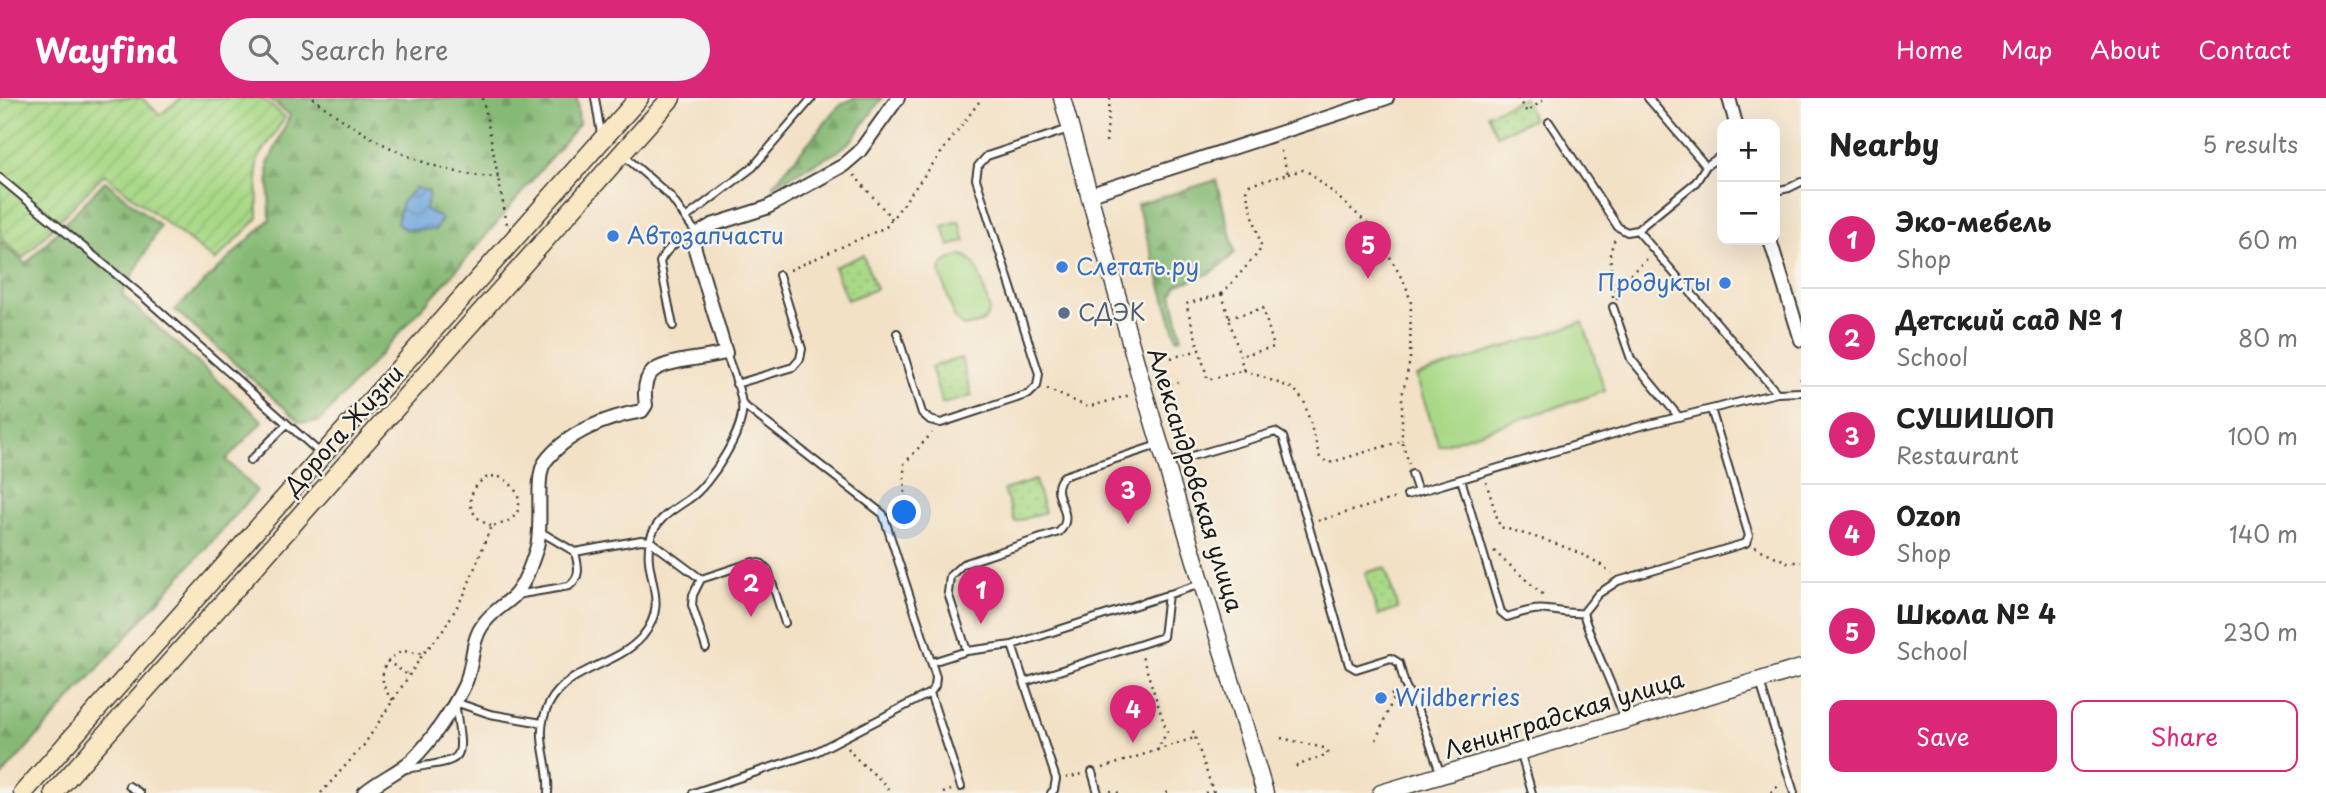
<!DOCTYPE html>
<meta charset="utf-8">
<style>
:root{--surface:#fff;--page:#f2f2f2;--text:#222;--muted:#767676;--line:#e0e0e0;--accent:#db2777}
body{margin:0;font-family:"Playpen Sans",sans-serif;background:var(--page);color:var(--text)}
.controls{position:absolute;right:21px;top:21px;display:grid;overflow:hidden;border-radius:14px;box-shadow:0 7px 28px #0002}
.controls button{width:63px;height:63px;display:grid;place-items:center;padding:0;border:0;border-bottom:2px solid var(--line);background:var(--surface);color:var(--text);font:35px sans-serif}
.you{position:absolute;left:905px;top:415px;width:24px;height:24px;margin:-18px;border:5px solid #fff;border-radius:50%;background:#1a73e8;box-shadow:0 0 0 10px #1a73e833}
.badge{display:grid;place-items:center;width:46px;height:46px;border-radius:50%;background:var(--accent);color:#fff;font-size:23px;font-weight:700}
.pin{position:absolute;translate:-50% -58px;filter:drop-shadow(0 2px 4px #0008)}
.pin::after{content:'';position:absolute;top:37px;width:24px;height:21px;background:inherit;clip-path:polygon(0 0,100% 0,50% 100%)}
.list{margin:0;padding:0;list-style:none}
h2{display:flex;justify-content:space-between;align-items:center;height:91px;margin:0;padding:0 28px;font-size:30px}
h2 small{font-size:23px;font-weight:400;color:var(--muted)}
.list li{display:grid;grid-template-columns:46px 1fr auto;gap:21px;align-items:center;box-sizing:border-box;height:98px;padding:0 28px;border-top:2px solid var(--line)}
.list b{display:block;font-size:26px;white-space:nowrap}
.list p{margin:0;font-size:23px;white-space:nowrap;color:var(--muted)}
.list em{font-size:23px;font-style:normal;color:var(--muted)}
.actions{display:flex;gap:14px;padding:21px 28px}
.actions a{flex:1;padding:16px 0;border:2px solid var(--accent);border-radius:14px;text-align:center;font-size:24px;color:var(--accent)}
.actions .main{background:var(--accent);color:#fff}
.icon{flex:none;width:38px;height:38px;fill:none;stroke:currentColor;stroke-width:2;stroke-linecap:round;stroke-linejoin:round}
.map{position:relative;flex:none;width:1801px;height:695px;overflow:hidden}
header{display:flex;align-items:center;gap:42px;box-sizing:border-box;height:98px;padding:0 35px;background:var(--accent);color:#fff}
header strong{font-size:33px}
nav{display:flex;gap:38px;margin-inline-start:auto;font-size:24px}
.search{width:490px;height:63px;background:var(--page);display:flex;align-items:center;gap:18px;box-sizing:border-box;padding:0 24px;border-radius:38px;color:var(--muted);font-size:26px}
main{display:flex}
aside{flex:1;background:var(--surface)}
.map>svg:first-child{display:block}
.grass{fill:url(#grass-dots);stroke:#627a52;stroke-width:2}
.forest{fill:url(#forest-firs);stroke:#516a48;stroke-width:2}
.garden{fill:url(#garden-furrows);stroke:#627a52;stroke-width:2}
.pitch{fill:#a9d987;stroke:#627a52;stroke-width:2}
.water{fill:url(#water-waves);stroke:#45607c;stroke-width:2}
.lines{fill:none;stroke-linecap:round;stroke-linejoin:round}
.service-casing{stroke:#3c3a36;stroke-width:10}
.minor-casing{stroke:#3c3a36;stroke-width:16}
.tertiary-casing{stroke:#3c3a36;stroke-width:19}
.secondary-casing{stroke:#3c3a36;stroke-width:21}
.path{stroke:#3c3a36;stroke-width:2.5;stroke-dasharray:2 5;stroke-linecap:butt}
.service{stroke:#fff;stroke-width:6}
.minor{stroke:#fff;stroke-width:12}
.tertiary{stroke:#fff;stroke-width:16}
.secondary{stroke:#fae7c3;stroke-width:18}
.shop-dot{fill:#3f7fe0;stroke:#f7f3e8;stroke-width:2.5}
.service-dot{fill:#5c6f8a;stroke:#f7f3e8;stroke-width:2.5}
.labels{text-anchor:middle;stroke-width:5;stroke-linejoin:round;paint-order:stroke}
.shop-label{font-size:23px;fill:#366cbe;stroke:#f7f3e8;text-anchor:start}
.service-label{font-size:23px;fill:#4e5e75;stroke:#f7f3e8;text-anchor:start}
.street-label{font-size:23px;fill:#1c1c1c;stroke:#f7f3e8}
</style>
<header>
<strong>Wayfind</strong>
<div class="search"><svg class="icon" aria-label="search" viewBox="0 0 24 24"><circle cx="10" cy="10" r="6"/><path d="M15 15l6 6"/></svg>Search here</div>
<nav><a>Home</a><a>Map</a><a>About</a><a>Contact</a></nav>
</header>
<main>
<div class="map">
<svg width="1801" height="695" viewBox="0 0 1801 695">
<defs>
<pattern id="grass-dots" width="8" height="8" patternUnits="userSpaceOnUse" patternTransform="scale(1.75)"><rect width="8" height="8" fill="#a9d987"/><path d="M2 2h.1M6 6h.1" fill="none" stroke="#91ba74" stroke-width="1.8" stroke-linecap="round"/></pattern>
<pattern id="forest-firs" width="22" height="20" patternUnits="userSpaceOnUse" patternTransform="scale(1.75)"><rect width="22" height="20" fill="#86b974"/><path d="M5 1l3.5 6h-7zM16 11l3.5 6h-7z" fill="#739e64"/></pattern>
<pattern id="garden-furrows" width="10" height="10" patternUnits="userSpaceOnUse" patternTransform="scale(1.75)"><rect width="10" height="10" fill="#a9d987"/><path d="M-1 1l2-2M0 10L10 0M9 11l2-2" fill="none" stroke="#91ba74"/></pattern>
<pattern id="water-waves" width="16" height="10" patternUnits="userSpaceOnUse" patternTransform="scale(1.75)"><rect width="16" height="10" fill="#6ea5dc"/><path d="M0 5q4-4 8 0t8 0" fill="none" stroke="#5a86b2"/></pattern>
</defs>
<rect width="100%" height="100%" fill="#f7f3e8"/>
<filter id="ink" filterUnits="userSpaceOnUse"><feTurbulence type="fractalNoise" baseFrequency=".0143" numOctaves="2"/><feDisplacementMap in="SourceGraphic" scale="14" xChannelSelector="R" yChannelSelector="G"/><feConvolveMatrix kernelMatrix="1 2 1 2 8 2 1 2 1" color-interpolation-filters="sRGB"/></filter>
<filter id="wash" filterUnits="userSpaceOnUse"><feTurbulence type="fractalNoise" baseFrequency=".00686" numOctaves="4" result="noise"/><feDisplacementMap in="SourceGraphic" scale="28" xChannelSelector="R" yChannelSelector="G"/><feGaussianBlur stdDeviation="1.57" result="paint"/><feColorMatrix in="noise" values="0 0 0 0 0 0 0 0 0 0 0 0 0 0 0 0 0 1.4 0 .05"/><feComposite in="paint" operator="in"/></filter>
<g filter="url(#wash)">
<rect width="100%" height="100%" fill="#f3e1c6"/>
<path class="grass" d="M 1524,0 L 1533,21 L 1497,37 L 1487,16 Z
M 863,157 L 876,191 L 847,202 L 834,169 Z
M 961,260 L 972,298 L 942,306 L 931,269 Z
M 1035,382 L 1045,414 L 1015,424 L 1004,392 Z
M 1385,469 L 1398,511 L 1378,517 L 1365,475 Z"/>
<path class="forest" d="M 267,0 L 577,0 L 579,26 L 469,158 L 319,324 L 300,324 L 175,212 L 270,121 L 268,66 L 290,17 Z
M 854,0 L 882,0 L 852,42 L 837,54 L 772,88 L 835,13 L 842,6 Z
M 1216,82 L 1235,154 C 1217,175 1203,179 1177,187 L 1172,196 L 1182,240 L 1177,241 L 1137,107 Z
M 105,83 L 160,128 L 122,197 L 263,323 L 226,362 L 257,393 L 0,680 L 0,143 L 26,166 Z"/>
<path class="garden" d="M 0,0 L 142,0 L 160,17 L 181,0 L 261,0 L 285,19 L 257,63 L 258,120 L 215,163 L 104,76 L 23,160 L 0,139 Z"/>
<path class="pitch" d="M 959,123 L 965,143 L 949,148 L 943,128 Z
M 962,157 C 980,161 984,194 989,210 C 990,224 975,228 963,228 L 955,221 L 940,174 C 942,162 952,161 962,157 Z
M 1583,224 L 1605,293 L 1439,348 L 1416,278 Z"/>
<path class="water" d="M 415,90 L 429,93 L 426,112 L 442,121 L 435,132 L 404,131 L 397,125 L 402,104 Z"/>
</g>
<g filter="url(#ink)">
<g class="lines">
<defs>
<path id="service" d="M 595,0 L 601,36
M 1648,0 L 1706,68
M 1549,24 L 1618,129 L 1627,134 L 1637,132
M 622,56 L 670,98 L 697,136 C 681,140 667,149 660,164 L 673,228
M 1722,57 L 1706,68 L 1696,84 L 1637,132 L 1777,295
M 0,80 L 146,201 L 320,355
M 1775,93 L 1789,90 L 1801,84
M 687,119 L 753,69 L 812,0
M 1613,209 L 1631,261 L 1679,319
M 897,235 L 922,315 L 930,322 L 941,325 L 1029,296 L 1037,288 L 1039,276 L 976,81 L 978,68 L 987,58 L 1069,31
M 736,286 L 793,269 L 800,261 L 802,251 L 779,177
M 250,363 L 287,326
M 1168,365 L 1275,334 L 1283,339 L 1349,567 L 1356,571 L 1391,560 L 1399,565 L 1405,587 L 1422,622 L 1441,677
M 1412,376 L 1418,394
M 1461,381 L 1501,514 L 1507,519 C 1520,515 1534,510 1548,512 C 1560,513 1570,516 1583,515
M 1407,397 L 1637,329 L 1777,295 L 1801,294
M 575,454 L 641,442 L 650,443 L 701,481
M 516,497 L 569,488 C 582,478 578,468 575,454 L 541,434
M 1012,547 L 1056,681 L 1054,692 L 1051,695
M 706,550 L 692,507 L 693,497 L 701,481 L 753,464 L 762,466 L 768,472 L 785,525
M 967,553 L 948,495 L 950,478 L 963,466 L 1059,434 C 1079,415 1045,396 1064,378 L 1158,347
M 932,564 L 967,553 L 1012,547 L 1201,486
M 1025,584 L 1163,539 L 1168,496
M 1760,584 L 1794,695
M 930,595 L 961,689
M 1624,620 C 1612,584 1594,552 1583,515 L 1598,496 L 1618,483 L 1746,445 L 1749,438 L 1711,311
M 1520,653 L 1532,695
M 405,671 C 468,660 464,669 455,604 L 490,616 L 542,625
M 1092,674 L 1098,695
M 129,688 L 140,695
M 548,695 C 551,663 532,639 549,606 C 569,568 615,569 642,539 C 672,503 642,479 650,442 C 656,420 672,413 689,401 C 710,387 746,331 742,306 C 740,289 732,272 726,255
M 693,695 L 814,655 L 930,595 L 935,588 L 936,579 L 883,416 L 742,306"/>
<path id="minor" d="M 1729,0 L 1736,26
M 1091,96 L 1387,0
M 1770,142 L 1801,242
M 364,695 C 379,682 397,675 412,662 C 430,645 453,611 464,588 C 474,570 470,545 482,528 C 490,515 502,509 513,499 C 524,488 531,467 536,452 C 544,428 534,379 545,364 C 567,334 608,319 642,313 L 646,307 C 640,271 657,268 687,262 C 700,260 713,258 726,255 L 694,148 L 697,136 L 712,127 L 766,110 L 844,67 L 859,54 L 898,0"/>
<path id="tertiary" d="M 1062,0 L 1144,293 L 1265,695
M 1381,695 L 1801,570"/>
<path id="secondary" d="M 23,695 L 639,0
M 54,695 L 671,0"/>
</defs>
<use href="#service" class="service-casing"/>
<use href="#minor" class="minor-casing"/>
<use href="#tertiary" class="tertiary-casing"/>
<use href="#secondary" class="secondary-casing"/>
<path class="path" d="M 313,0 C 365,41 432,78 499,79
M 483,0 L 507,126
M 1517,0 L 1527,14 L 1546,0
M 1106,44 L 1110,0
M 1288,76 L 1303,72 L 1312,76 L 1367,125 L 1385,150 L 1406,188 L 1411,205 L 1410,262 L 1402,298 L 1402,343
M 854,77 L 893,122
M 790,172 L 886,129 L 982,0
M 1222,196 L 1244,272 L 1208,282 L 1186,206 Z
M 1222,196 L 1259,154 L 1261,147 L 1246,93 L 1249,87 L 1288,76 L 1280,50
M 1613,199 L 1610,155 L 1615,140
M 1617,201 L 1625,181 L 1648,160
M 1229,220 L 1263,210 L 1274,249 L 1240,258
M 1171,260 L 1199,252
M 1244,272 L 1294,291 L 1304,303 L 1320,360 L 1329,365 L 1402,343 L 1409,366
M 1800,282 L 1801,281
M 1157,289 L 1178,284
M 1047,291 L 1088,309 L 1130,297
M 1486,384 L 1500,429 C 1532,438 1587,452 1611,475
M 896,419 L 905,410 L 904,366 L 932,335
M 1318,423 L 1396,400
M 1755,449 L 1787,464 L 1801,464
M 1494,453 L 1542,496 L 1544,501
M 387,563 L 408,577
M 1384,599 L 1394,596
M 393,602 C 376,585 380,560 404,553 L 423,556
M 1193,633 L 1213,693 L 1217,695
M 1281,640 L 1324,650 L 1328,656 L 1294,669
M 1376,642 L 1395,596
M 848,650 C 860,668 881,678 891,695
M 1157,652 L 1194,640
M 1103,670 L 1157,652 L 1167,634 L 1142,558
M 1066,680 L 1083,676
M 1110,693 L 1119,695
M 321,695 L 364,647 L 423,556 L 442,534 L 465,495 L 491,428 C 551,421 500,351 475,390 C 464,407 474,421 491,428
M 943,695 L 951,692
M 1166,695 L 1169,695
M 1205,695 L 1213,693
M 1771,695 L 1781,685"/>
<use href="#service" class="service"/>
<use href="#minor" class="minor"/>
<use href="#tertiary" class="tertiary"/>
<use href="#secondary" class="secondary"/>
</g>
</g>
<g class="shop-dot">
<circle cx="613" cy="138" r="7"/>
<circle cx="1062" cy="169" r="7"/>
<circle cx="1725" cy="185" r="7"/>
<circle cx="1381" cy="600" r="7"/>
</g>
<circle class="service-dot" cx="1064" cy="215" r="7"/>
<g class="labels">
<g class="shop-label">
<text x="627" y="146">Автозапчасти</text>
<text x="1076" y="177">Слетать.ру</text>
<text x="1711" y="193" text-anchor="end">Продукты</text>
<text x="1395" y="608">Wildberries</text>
</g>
<g class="service-label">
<text x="1078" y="223">СДЭК</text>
</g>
<g class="street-label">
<text transform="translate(344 332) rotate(-48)" y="8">Дорога Жизни</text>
<text transform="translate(1195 382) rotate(73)" y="8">Александровская улица</text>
<text transform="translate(1564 617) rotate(-17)" y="8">Ленинградская улица</text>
</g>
</g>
</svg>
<div class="controls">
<button>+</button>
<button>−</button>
</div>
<div class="you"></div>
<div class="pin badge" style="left:981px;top:526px">1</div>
<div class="pin badge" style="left:751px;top:519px">2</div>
<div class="pin badge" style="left:1128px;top:426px">3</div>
<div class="pin badge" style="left:1133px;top:645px">4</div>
<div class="pin badge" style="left:1368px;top:181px">5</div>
</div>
<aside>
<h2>Nearby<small>5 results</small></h2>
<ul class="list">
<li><span class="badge">1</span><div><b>Эко-мебель</b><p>Shop</p></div><em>60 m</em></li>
<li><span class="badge">2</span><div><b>Детский сад № 1</b><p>School</p></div><em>80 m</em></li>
<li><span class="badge">3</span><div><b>СУШИШОП</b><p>Restaurant</p></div><em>100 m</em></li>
<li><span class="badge">4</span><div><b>Ozon</b><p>Shop</p></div><em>140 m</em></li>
<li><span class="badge">5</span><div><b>Школа № 4</b><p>School</p></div><em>230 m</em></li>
</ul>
<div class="actions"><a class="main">Save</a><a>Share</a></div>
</aside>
</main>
